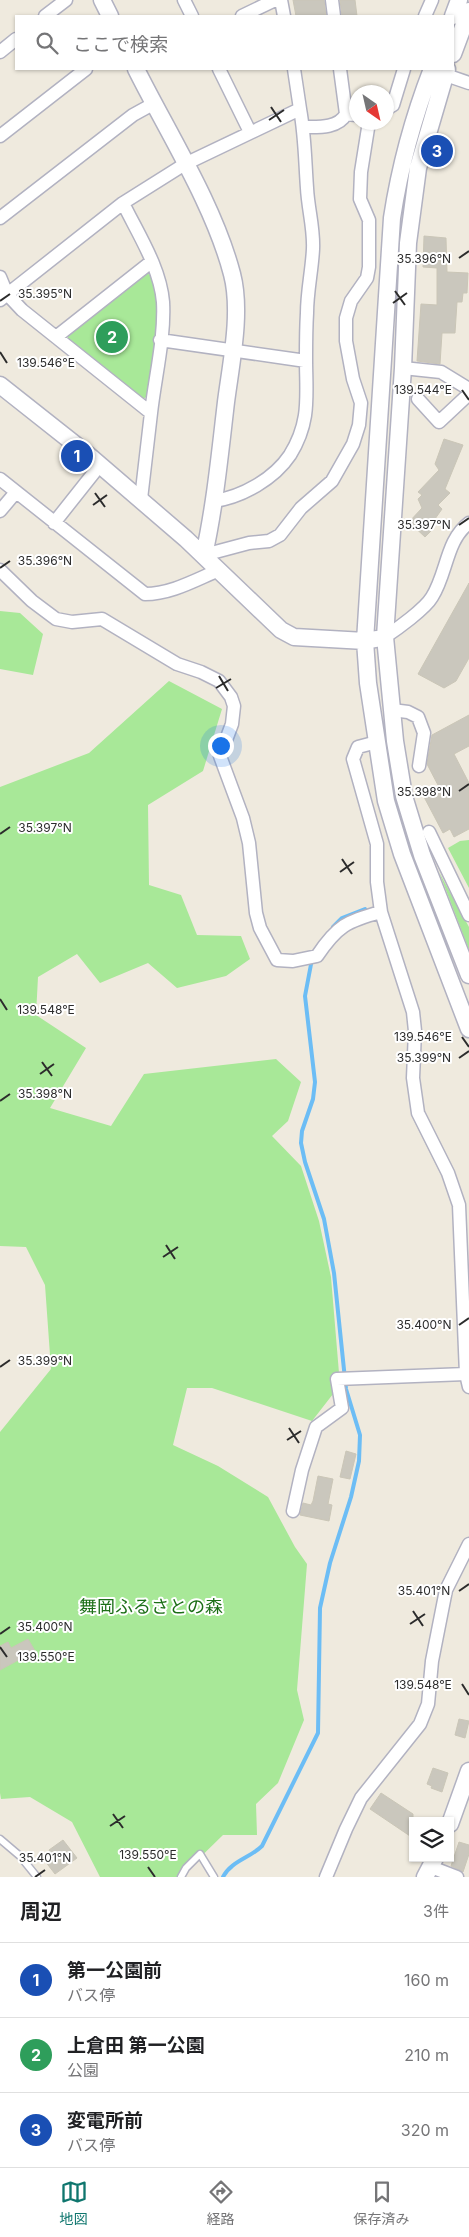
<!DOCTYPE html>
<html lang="ja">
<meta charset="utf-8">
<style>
:root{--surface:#fff;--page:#f6f6f6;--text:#202124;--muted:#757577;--line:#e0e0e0;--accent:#0f766e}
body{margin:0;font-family:Inter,"Noto Sans JP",sans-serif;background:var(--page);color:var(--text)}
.controls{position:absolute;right:15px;bottom:15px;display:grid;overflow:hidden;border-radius:0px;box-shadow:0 1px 4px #0004}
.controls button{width:45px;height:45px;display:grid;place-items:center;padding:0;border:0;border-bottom:1px solid var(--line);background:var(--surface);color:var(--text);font:25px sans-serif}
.compass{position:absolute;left:349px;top:85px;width:45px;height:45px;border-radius:50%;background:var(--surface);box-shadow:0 1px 4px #0004;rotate:146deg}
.you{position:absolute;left:220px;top:745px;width:18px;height:18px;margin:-12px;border:4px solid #fff;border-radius:50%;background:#1a73e8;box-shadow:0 0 0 8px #1a73e833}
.badge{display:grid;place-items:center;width:32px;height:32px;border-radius:50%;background:var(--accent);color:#fff;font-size:16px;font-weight:700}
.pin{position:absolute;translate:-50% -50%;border:2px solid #fff;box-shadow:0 1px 5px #0006}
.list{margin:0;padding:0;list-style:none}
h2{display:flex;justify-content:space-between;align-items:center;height:65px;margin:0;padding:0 20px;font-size:21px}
h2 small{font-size:16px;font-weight:400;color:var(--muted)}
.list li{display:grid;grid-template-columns:32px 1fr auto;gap:15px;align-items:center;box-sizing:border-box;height:75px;padding:0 20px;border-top:1px solid var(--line)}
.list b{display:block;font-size:19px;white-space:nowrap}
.list p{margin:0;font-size:16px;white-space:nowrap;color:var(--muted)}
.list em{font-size:16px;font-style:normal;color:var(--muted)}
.icon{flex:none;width:28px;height:28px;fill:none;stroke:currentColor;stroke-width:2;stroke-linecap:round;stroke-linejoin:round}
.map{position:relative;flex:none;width:469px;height:1877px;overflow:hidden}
.search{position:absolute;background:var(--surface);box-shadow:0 1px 4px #0004;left:15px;right:15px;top:15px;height:55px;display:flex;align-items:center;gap:12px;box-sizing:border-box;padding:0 18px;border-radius:0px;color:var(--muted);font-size:19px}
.sheet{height:290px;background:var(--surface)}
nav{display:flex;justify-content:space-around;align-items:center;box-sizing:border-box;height:70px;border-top:1px solid var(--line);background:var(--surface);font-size:14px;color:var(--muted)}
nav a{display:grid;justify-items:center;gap:2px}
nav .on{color:var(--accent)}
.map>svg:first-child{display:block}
.green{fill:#a8e898}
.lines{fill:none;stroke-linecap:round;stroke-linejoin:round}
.stream{stroke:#6cbdf5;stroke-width:4}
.building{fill:#cac7bd;stroke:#cac6b7}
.service-casing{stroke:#b2b2c1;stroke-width:9}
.minor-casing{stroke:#b2b2c1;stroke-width:15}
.tertiary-casing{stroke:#b2b2c1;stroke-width:19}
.service{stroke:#fff;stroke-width:6}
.minor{stroke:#fff;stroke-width:12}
.tertiary{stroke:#fff;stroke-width:16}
.ticks{fill:none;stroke:#2c2c2c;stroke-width:2}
.labels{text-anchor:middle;stroke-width:4;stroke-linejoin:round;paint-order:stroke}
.park-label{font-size:18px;fill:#1c6f17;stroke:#fff}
.ticks-label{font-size:12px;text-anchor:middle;fill:#2c2c2c;stroke:#fff;stroke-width:4;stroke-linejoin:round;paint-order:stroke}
</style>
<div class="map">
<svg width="469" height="1877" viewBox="0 0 469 1877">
<rect width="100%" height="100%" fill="#efeade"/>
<path class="green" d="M 146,273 L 151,275 L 158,302 L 158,325 L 148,396 L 143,399 L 68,340 L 68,334 Z
M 0,611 L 20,613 L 43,634 L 33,675 L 0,669 Z
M 169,681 L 222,709 L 203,771 L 148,805 L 149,885 L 181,895 L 197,935 L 241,936 L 250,959 L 226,976 L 177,988 L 148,963 L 100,983 L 77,954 L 38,977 L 36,1015 L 86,1048 L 50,1108 L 111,1126 L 144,1074 L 276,1059 L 301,1082 L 288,1121 L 272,1136 L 301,1166 L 319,1221 L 331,1277 L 340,1385 L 312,1421 L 212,1388 L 187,1388 L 173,1445 L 218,1466 L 268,1497 L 295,1547 L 307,1564 L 297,1690 L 304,1720 L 278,1783 L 256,1804 L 257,1835 L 223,1835 L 180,1877 L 100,1877 L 72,1822 L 30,1797 L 1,1799 L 0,1793 L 0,1432 L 51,1369 L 45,1285 L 26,1247 L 0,1246 L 0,787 L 89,753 Z
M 469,840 L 469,888 L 448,848 L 460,841 Z
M 439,872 L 469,927 L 469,950 Z"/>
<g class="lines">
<path class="stream" d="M 333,927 L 342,918 L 365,909
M 223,1877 C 231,1861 250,1858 262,1846 L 318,1733 L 320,1608 L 330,1563 L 351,1497 L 359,1461 L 360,1435 L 346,1389 L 334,1273 L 324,1219 L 305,1162 L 301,1143 L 302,1131 L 313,1099 L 315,1082 L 305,996 L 312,959"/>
</g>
<path class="building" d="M 293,0 L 324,0 L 326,16 L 296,16 Z
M 340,0 L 355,0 L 357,16 L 342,16 Z
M 424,236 L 446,238 L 447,272 L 468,273 L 467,293 L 463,293 L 462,302 L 457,302 L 455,333 L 442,333 L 440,364 L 417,361 L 421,304 L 437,305 L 437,268 L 423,267 Z
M 444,439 L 463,445 L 445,489 L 450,493 L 438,505 L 442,509 L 430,526 L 433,529 L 425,537 L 409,522 L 422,508 L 418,499 L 422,495 L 418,492 L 439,470 L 435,464 Z
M 469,583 L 469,658 L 456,681 L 444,688 L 418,674 Z
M 469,715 L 469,746 L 454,754 L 469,783 L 469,829 L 454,837 L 450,829 L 443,833 L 423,795 L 439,787 L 427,764 L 432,735 Z
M 346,1451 L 356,1454 L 350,1479 L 340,1477 Z
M 318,1476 L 333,1479 L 328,1504 L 332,1505 L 329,1521 L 300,1515 L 303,1503 L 311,1505 L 313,1501 Z
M 28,1639 L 35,1651 L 0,1670 L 0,1646 L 8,1642 L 11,1648 Z
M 459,1719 L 469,1721 L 465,1738 L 455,1735 Z
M 433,1768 L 448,1773 L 442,1792 L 431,1788 L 432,1786 L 427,1784 Z
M 381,1793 L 413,1814 L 413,1838 L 370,1809 Z
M 63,1840 L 77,1858 L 55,1874 L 45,1861 L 52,1855 L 49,1850 Z
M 459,1842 L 469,1845 L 469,1854 L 463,1872 L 451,1866 Z"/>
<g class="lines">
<defs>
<path id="service" d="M 0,1839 L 20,1856 L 37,1877
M 181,1877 L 186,1868 L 200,1854 L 214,1877"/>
<path id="minor" d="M 184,0 L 192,16
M 281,0 L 284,16
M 332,0 L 334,16
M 45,16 L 66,0
M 242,16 L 275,0
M 425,16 L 432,0
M 0,52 L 16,39
M 219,69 L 250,132
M 340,69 L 346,114 L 356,115
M 437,72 L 469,83
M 386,109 L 393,105 L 404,69
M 303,127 C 317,127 338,129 346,114
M 0,136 L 86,69
M 123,203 C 138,234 160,267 163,302 C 165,338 155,377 151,413
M 0,218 L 133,115 L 153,104
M 0,277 L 7,294 L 22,310 L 151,413 L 141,499
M 0,300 L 123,203 L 185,164 L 300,109 L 294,69
M 56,337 L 151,262
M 160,340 L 306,361
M 403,368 L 441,372 L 469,389
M 418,399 L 439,422 L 468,395 L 468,389
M 0,479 L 145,594 C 171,594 195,580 219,570
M 214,501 C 242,497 274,479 290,455 C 311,421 306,396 306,359 C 306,344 306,329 307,313 C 307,292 312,270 313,249 C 314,228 308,209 307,188 C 305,161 305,136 300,109
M 0,511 L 16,492
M 54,523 L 100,465
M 204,555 L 249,543 L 269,541 L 280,535 L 301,508 L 332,481 L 353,444 L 359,425 L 361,403 L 353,379 L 346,341 L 346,318 L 351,301 L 367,278 L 369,267 L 369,220 L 360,199 L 361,172 L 369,122
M 0,570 L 32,601 L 56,619 L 72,622 L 102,619 L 177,664 L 201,672 L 219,681 L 231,697 L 234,706 L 232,724 L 220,756 L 243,818 L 249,843 L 256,913 L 260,928 L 277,960 L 293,961 L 317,956 C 337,926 347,921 381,912
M 385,637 C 397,629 425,609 432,597 C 447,574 446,540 469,523
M 392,710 L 408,712 L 418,717 L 424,733 L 419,766
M 377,742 L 358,747 L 353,759 L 377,844 L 377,882 L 381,912 L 413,1012 L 415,1031 L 413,1078 L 418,1113 L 448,1173 L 459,1205 L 466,1374 L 469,1387
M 429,832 L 469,915
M 293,1511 L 302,1470 L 316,1427 L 342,1408 L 337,1379 L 466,1374
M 431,1867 L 457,1877
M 326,1877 L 346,1829 L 361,1798 L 420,1724 L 428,1704 L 432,1661 L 446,1590 L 469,1544"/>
<path id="tertiary" d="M 102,0 L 110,16
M 453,16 L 459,0
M 453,54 L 469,11
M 136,69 C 168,133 214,205 232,274 C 242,312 231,363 226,402 C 220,453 215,505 204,555
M 432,69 C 413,118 400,166 392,218 L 365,641 L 368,683 L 386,801 L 402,854 L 469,1029
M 447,69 L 418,168 L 408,243 L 403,368 L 385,637 L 395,741 L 404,796 L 422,855 L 469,975
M 0,385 L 86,453 L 186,539 L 281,630 L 294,637 L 365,641 L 376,639
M 450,1824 L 469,1771
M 425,1877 L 435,1858"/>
</defs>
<use href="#service" class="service-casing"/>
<use href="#minor" class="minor-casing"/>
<use href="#tertiary" class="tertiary-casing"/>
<use href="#service" class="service"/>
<use href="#minor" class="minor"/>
<use href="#tertiary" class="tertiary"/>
</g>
<path class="ticks" d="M 271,107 L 281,122M 269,120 L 284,110M 459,258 L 469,251M 395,291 L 405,305M 0,301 L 10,294M 393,303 L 407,293M 0,352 L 7,363M 462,390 L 469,400M 95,493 L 105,507M 93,505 L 107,495M 459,525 L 469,518M 0,568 L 10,561M 219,676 L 228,691M 216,688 L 231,679M 459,791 L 469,784M 0,834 L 10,827M 342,859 L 352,874M 340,872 L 354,862M 0,999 L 7,1010M 462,1037 L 469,1047M 459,1058 L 469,1051M 42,1062 L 52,1076M 40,1074 L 54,1064M 0,1101 L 10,1094M 166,1245 L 175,1259M 163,1257 L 178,1247M 459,1325 L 469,1318M 0,1367 L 10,1360M 289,1428 L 299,1443M 287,1440 L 301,1431M 459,1591 L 469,1584M 413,1611 L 423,1626M 410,1624 L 425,1614M 0,1634 L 10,1627M 0,1647 L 7,1657M 462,1684 L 469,1695M 113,1814 L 123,1828M 110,1826 L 125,1816M 148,1867 L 155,1877M 35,1877 L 45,1870"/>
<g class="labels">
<g class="park-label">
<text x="151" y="1613">舞岡ふるさとの森</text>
</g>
</g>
<g class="ticks-label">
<text x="424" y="263">35.396°N</text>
<text x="45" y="298">35.395°N</text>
<text x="46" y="367">139.546°E</text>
<text x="423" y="394">139.544°E</text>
<text x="424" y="529">35.397°N</text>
<text x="45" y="565">35.396°N</text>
<text x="424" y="796">35.398°N</text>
<text x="45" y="832">35.397°N</text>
<text x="46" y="1014">139.548°E</text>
<text x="423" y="1041">139.546°E</text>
<text x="424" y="1062">35.399°N</text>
<text x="45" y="1098">35.398°N</text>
<text x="424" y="1329">35.400°N</text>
<text x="45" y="1365">35.399°N</text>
<text x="424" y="1595">35.401°N</text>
<text x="45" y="1631">35.400°N</text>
<text x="46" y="1661">139.550°E</text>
<text x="423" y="1689">139.548°E</text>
<text x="148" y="1859">139.550°E</text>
<text x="45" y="1862">35.401°N</text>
</g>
</svg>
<div class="controls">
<button><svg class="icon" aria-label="layers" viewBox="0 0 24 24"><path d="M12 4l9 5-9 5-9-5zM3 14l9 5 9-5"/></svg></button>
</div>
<svg class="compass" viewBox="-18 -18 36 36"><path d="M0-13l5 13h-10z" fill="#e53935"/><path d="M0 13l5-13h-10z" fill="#757577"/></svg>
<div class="you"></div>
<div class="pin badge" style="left:77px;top:456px;background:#1a4fb4">1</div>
<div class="pin badge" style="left:112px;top:337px;background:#2e9e5b">2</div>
<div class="pin badge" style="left:437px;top:151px;background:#1a4fb4">3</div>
<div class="search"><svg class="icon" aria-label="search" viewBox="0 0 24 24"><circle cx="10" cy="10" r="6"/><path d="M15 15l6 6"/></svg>ここで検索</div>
</div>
<section class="sheet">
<h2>周辺<small>3件</small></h2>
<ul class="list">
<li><span class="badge" style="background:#1a4fb4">1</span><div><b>第一公園前</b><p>バス停</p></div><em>160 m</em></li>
<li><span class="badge" style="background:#2e9e5b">2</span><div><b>上倉田 第一公園</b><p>公園</p></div><em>210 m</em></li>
<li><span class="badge" style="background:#1a4fb4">3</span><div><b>変電所前</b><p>バス停</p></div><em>320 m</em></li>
</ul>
</section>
<nav>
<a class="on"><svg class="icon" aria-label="map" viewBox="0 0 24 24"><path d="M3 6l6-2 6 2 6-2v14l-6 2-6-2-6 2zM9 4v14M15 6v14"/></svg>地図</a>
<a><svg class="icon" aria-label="directions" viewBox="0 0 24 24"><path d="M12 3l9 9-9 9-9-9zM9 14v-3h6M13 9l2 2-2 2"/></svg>経路</a>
<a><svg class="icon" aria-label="saved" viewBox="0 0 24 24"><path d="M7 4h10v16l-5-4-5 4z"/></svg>保存済み</a>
</nav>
